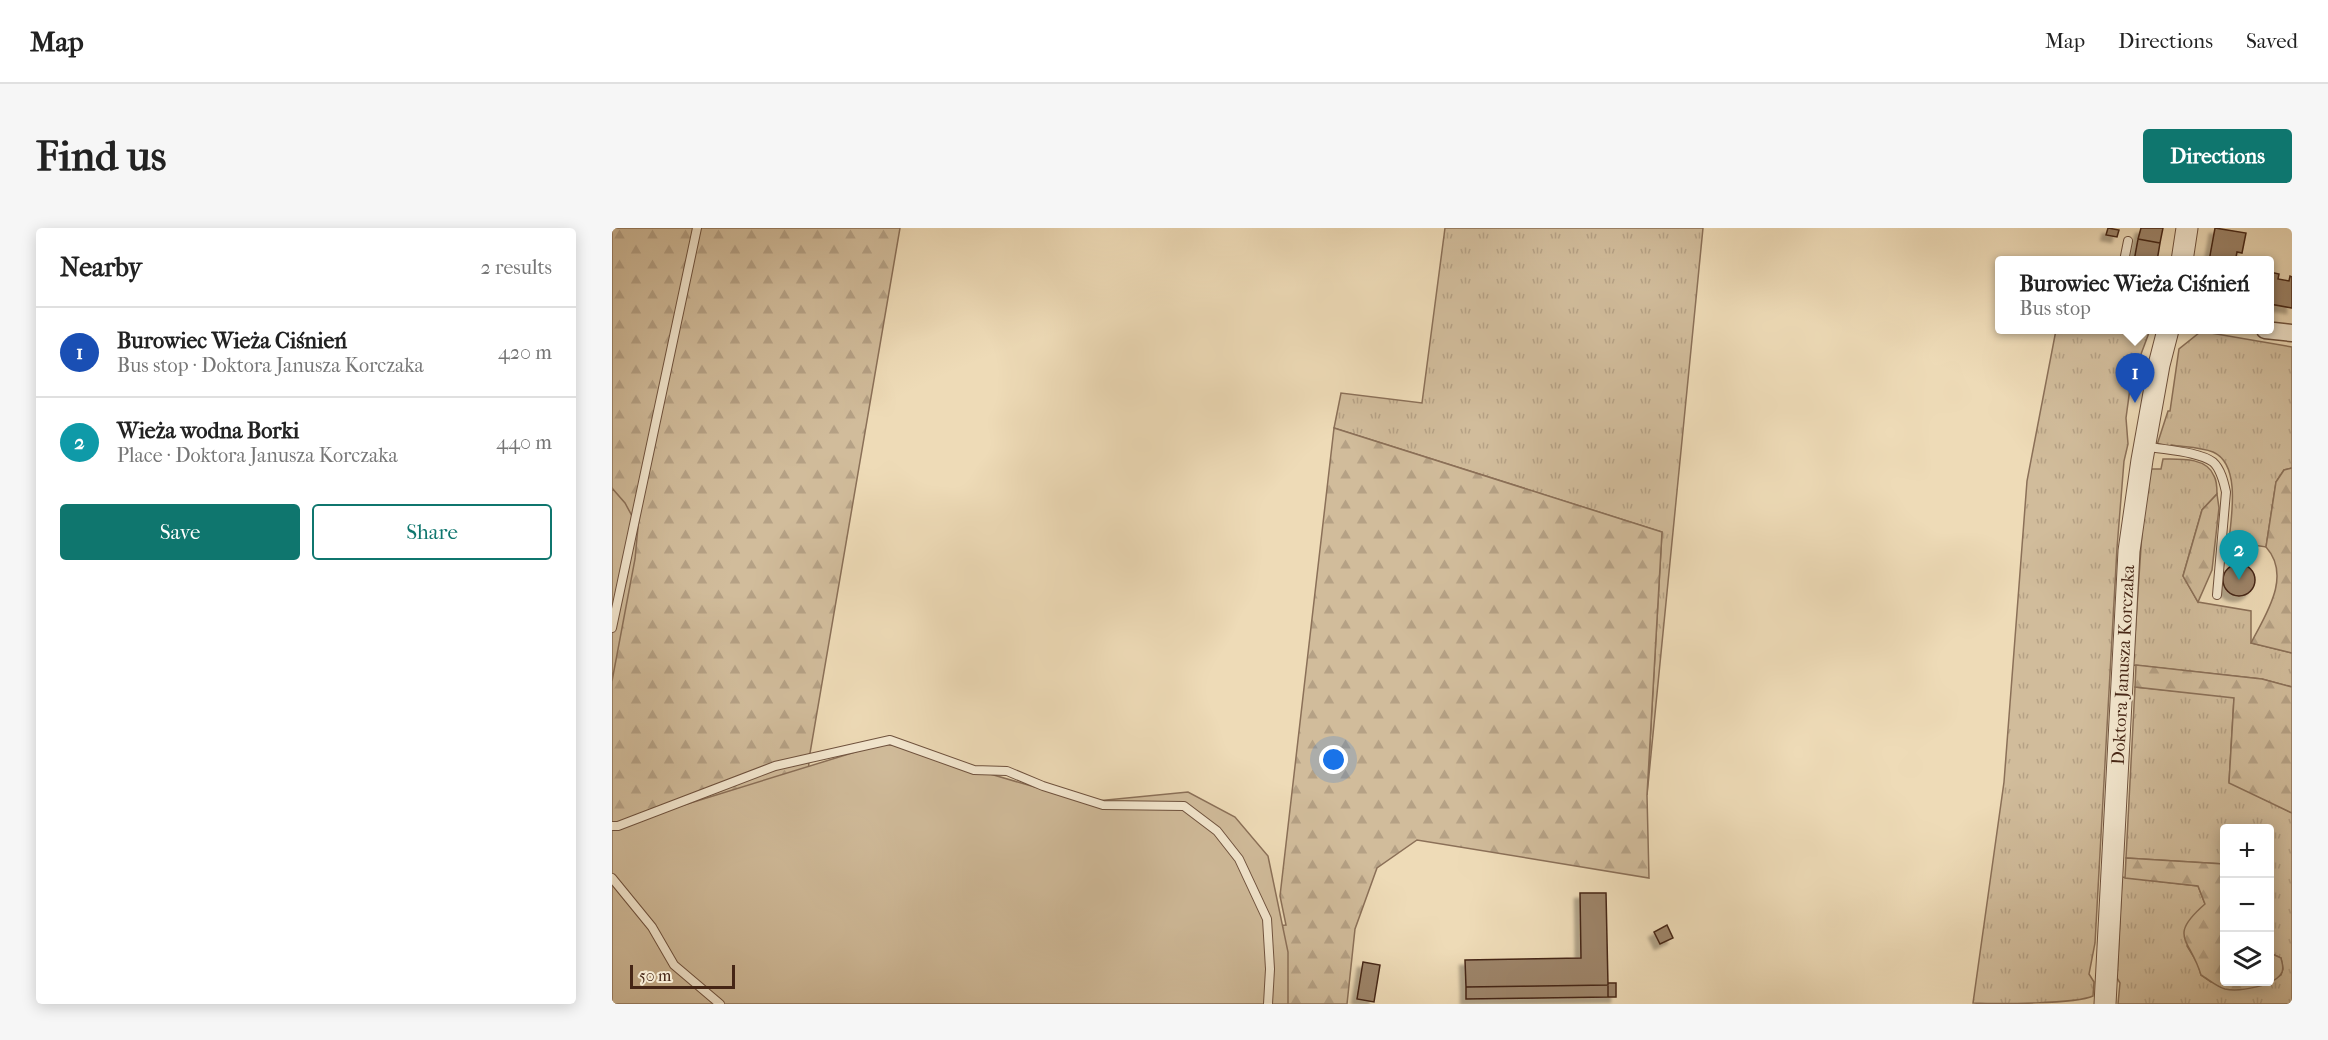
<!DOCTYPE html>
<meta charset="utf-8">
<style>
:root{--surface:#fff;--page:#f6f6f6;--text:#222;--muted:#767676;--line:#e0e0e0;--accent:#0f766e}
body{margin:0;font-family:"IM FELL French Canon",serif;background:var(--page);color:var(--text)}
.controls{position:absolute;right:18px;bottom:18px;display:grid;overflow:hidden;border-radius:6px;box-shadow:0 3px 15px #0003}
.controls button{width:54px;height:54px;display:grid;place-items:center;padding:0;border:0;border-bottom:2px solid var(--line);background:var(--surface);color:var(--text);font:30px sans-serif}
.scale{position:absolute;left:18px;bottom:15px;width:105px;box-sizing:border-box;padding-left:6px;border:3px solid #452515;border-top:0;font-size:16px;line-height:21px;white-space:nowrap;color:#452515;-webkit-text-stroke:4px #f4e8d0;paint-order:stroke}
.you{position:absolute;left:722px;top:532px;width:21px;height:21px;margin:-15px;border:4px solid #fff;border-radius:50%;background:#1a73e8;box-shadow:0 0 0 9px #1a73e833}
.badge{display:grid;place-items:center;width:39px;height:39px;border-radius:50%;background:var(--accent);color:#fff;font-size:20px;font-weight:700}
.pin{position:absolute;translate:-50% -50px;filter:drop-shadow(0 2px 3px #0008)}
.pin::after{content:'';position:absolute;top:32px;width:21px;height:18px;background:inherit;clip-path:polygon(0 0,100% 0,50% 100%)}
.popup{position:absolute;left:1383px;top:28px;width:279px;height:78px;box-sizing:border-box;display:grid;place-content:center;border-radius:6px;background:var(--surface);filter:drop-shadow(0 2px 4px #0005);font-size:20px;white-space:nowrap;color:var(--muted)}
.popup b{font-size:22px;color:var(--text)}
.popup::after{content:'';position:absolute;left:50%;top:100%;margin-left:-12px;border:12px solid transparent;border-top-color:var(--surface)}
.list{margin:0;padding:0;list-style:none}
h2{display:flex;justify-content:space-between;align-items:center;height:78px;margin:0;padding:0 24px;font-size:26px}
h2 small{font-size:20px;font-weight:400;color:var(--muted)}
.list li{display:grid;grid-template-columns:39px 1fr auto;gap:18px;align-items:center;box-sizing:border-box;height:90px;padding:0 24px;border-top:2px solid var(--line)}
.list b{display:block;font-size:22px;white-space:nowrap}
.list p{margin:0;font-size:20px;white-space:nowrap;color:var(--muted)}
.list em{font-size:20px;font-style:normal;color:var(--muted)}
.actions{display:flex;gap:12px;padding:18px 24px}
.actions a{flex:1;padding:14px 0;border:2px solid var(--accent);border-radius:6px;text-align:center;font-size:21px;color:var(--accent)}
.actions .main{background:var(--accent);color:#fff}
.icon{flex:none;width:33px;height:33px;fill:none;stroke:currentColor;stroke-width:2;stroke-linecap:round;stroke-linejoin:round}
.map{position:relative;flex:none;width:1680px;height:776px;overflow:hidden;border-radius:6px}
header{display:flex;align-items:center;gap:36px;box-sizing:border-box;height:84px;padding:0 30px;background:var(--surface);border-bottom:2px solid var(--line)}
header strong{font-size:28px}
nav{display:flex;gap:33px;margin-inline-start:auto;font-size:21px}
.intro{display:flex;align-items:center;justify-content:space-between;box-sizing:border-box;height:144px;padding:0 36px}
h1{margin:0;font-size:42px}
.button{padding:15px 27px;border-radius:6px;background:var(--accent);color:#fff;font-size:21px;font-weight:700}
main{display:flex;gap:36px;padding:0 36px}
aside{flex:1;background:var(--surface);border-radius:6px;box-shadow:0 3px 15px #0003}
.map>svg:first-child{display:block}
.grass{fill:url(#grass-tufts);stroke:#8b7058;stroke-width:1.5}
.forest{fill:url(#forest-firs);stroke:#8b7058;stroke-width:1.5}
.park{fill:#d1bc9b;stroke:#8b7058;stroke-width:1.5}
.building{fill:#9d8469;stroke:#452515;stroke-width:1.5;filter:url(#shadow)}
.lines{fill:none;stroke-linecap:round;stroke-linejoin:round}
.service-casing{stroke:#6f523e;stroke-width:10}
.minor-casing{stroke:#6f523e;stroke-width:19}
.tertiary-casing{stroke:#6f523e;stroke-width:23}
.service{stroke:#f4e8d0;stroke-width:8}
.minor{stroke:#f4e8d0;stroke-width:16}
.tertiary{stroke:#f4e8d0;stroke-width:21}
.labels{text-anchor:middle;stroke-width:4.5;stroke-linejoin:round;paint-order:stroke}
.street-label{font-size:18px;fill:#452515;stroke:#f4e8d0}
</style>
<header>
<strong>Map</strong>
<nav><a>Map</a><a>Directions</a><a>Saved</a></nav>
</header>
<div class="intro"><h1>Find us</h1><a class="button">Directions</a></div>
<main>
<aside>
<h2>Nearby<small>2 results</small></h2>
<ul class="list">
<li><span class="badge" style="background:#1a4fb4">1</span><div><b>Burowiec Wieża Ciśnień</b><p>Bus stop · Doktora Janusza Korczaka</p></div><em>420 m</em></li>
<li><span class="badge" style="background:#0f9aa8">2</span><div><b>Wieża wodna Borki</b><p>Place · Doktora Janusza Korczaka</p></div><em>440 m</em></li>
</ul>
<div class="actions"><a class="main">Save</a><a>Share</a></div>
</aside>
<div class="map">
<svg width="1680" height="776" viewBox="0 0 1680 776">
<defs>
<pattern id="grass-tufts" width="24" height="20" patternUnits="userSpaceOnUse" patternTransform="scale(1.5)"><rect width="24" height="20" fill="#d1bc9b"/><path d="M3 7l-1-3M5 7V3M7 7l1-3M15 17l-1-3M17 17v-4M19 17l1-3" fill="none" stroke="#b5a185"/></pattern>
<pattern id="forest-firs" width="22" height="20" patternUnits="userSpaceOnUse" patternTransform="scale(1.5)"><rect width="22" height="20" fill="#d1bc9b"/><path d="M5 1l3.5 6h-7zM16 11l3.5 6h-7z" fill="#b5a185"/></pattern>
<filter id="shadow"><feDropShadow dx="-5.5" dy="5.5" stdDeviation="1.5" flood-color="#0004"/></filter>
</defs>
<rect width="100%" height="100%" fill="#eedbb7"/>
<filter id="stains"><feTurbulence type="fractalNoise" baseFrequency=".00333" numOctaves="4"/><feColorMatrix values="0 0 0 0 .2 0 0 0 0 .09 0 0 0 0 .02 0 0 0 .5 -.17"/></filter>
<radialGradient id="worn" r=".72"><stop offset=".6" stop-color="#630" stop-opacity="0"/><stop offset="1" stop-color="#630" stop-opacity=".3"/></radialGradient>
<path class="grass" d="M 833,0 L 1091,0 L 1035,567 L 1050,304 L 722,200 L 729,165 L 810,175 Z
M 1444,102 L 1538,102 L 1519,153 L 1514,190 L 1516,216 L 1512,233 L 1505,320 L 1483,715 L 1477,746 L 1482,754 L 1481,768 C 1464,776 1386,776 1361,775 L 1392,554 L 1415,253 Z
M 1593,104 L 1680,119 L 1680,240 L 1672,242 L 1664,254 L 1654,319 L 1635,316 L 1616,321 C 1618,296 1631,237 1601,224 C 1589,219 1572,219 1559,217 L 1558,219 L 1545,217 L 1556,183 L 1558,183 L 1567,121 L 1587,105 Z
M 1551,231 C 1567,231 1595,229 1602,248 C 1605,253 1605,261 1605,266 L 1590,282 L 1571,348 L 1586,374 L 1639,383 L 1639,415 L 1680,425 L 1680,459 L 1650,451 L 1521,437 L 1531,290 L 1539,241 L 1549,241 Z
M 1523,459 L 1622,469 L 1617,554 L 1680,585 L 1680,776 L 1506,776 L 1508,755 L 1505,750 L 1510,649 L 1586,658 L 1593,676 L 1575,718 L 1586,736 L 1589,747 L 1599,754 L 1651,757 L 1669,747 L 1671,741 L 1669,730 L 1658,725 L 1658,699 L 1660,696 L 1661,671 L 1658,669 L 1658,600 L 1612,600 L 1612,636 L 1514,630 Z"/>
<path class="forest" d="M 0,0 L 288,0 L 197,531 L 196,555 L 639,699 L 674,697 L 668,668 L 722,200 L 1050,304 L 1035,567 L 1037,650 L 805,612 L 765,640 L 743,701 L 735,776 L 0,776 Z
M 1680,240 L 1680,425 L 1639,415 C 1654,386 1680,348 1654,319 L 1664,254 L 1672,242 Z
M 1605,266 L 1607,280 L 1600,342 L 1586,374 L 1571,348 L 1590,282 Z
M 1524,437 L 1650,451 L 1680,459 L 1680,585 L 1617,555 L 1622,470 L 1523,459 Z
M 1514,630 L 1612,636 L 1612,754 L 1658,754 L 1658,725 L 1669,730 C 1670,735 1672,739 1670,744 C 1664,758 1627,764 1613,761 C 1605,759 1596,751 1589,747 C 1578,710 1555,709 1593,676 L 1586,658 L 1513,650 Z"/>
<path class="park" d="M 0,260 L 13,275 L 26,299 L 23,331 L 0,453 Z
M 269,516 L 311,520 L 368,543 L 474,574 L 576,564 L 623,589 L 656,628 L 676,724 L 676,776 L 0,776 L 0,596 L 46,585 Z"/>
<path class="building" d="M 1496,0 L 1507,2 L 1505,9 L 1494,7 Z
M 1529,0 L 1551,0 L 1548,15 L 1526,11 Z
M 1603,0 L 1634,5 L 1630,25 L 1625,24 L 1624,29 L 1629,30 L 1628,33 L 1597,33 Z
M 1526,11 L 1548,15 L 1545,33 L 1522,33 Z
M 1658,44 L 1667,46 L 1666,51 L 1677,53 L 1678,48 L 1680,49 L 1680,80 L 1658,76 Z
M1611 352a16 16 0 1 1 32 0a16 16 0 1 1-32 0Z
M 968,665 L 994,665 L 996,757 L 854,759 L 853,732 L 969,730 Z
M 1055,697 L 1061,710 L 1048,716 L 1042,704 Z
M 751,734 L 768,737 L 762,774 L 745,771 Z
M 996,755 L 1004,755 L 1004,769 L 996,769 Z
M 996,757 L 996,769 L 854,771 L 854,759 Z"/>
<g class="lines">
<defs>
<path id="service" d="M 1512,33 L 1516,13
M 1533,218 C 1551,222 1586,223 1601,234 C 1609,241 1612,255 1614,264 L 1605,367
M 0,400 L 85,0
M 0,598 L 6,598 L 163,538 L 278,512 L 362,542 L 395,543 L 431,558 L 491,577 L 572,578 L 605,603 L 627,631 L 655,691 L 658,741 L 656,776
M 0,650 L 40,699 L 62,737 L 108,776"/>
<path id="minor" d="M 1653,102 L 1680,105"/>
<path id="tertiary" d="M 1570,33 L 1575,0
M 1493,776 L 1517,323 L 1530,232 L 1547,137 L 1556,102"/>
</defs>
<use href="#service" class="service-casing"/>
<use href="#minor" class="minor-casing"/>
<use href="#tertiary" class="tertiary-casing"/>
<use href="#service" class="service"/>
<use href="#minor" class="minor"/>
<use href="#tertiary" class="tertiary"/>
</g>
<g class="labels">
<g class="street-label">
<text transform="translate(1511 437) rotate(-87)" y="6">Doktora Janusza Korczaka</text>
</g>
</g>
<rect width="100%" height="100%" filter="url(#stains)"/>
<rect width="100%" height="100%" fill="url(#worn)"/>
</svg>
<div class="controls">
<button>+</button>
<button>−</button>
<button><svg class="icon" aria-label="layers" viewBox="0 0 24 24"><path d="M12 4l9 5-9 5-9-5zM3 14l9 5 9-5"/></svg></button>
</div>
<div class="scale">50 m</div>
<div class="you"></div>
<div class="pin badge" style="left:1523px;top:175px;background:#1a4fb4">1</div>
<div class="popup"><b>Burowiec Wieża Ciśnień</b>Bus stop</div>
<div class="pin badge" style="left:1627px;top:352px;background:#0f9aa8">2</div>
</div>
</main>
